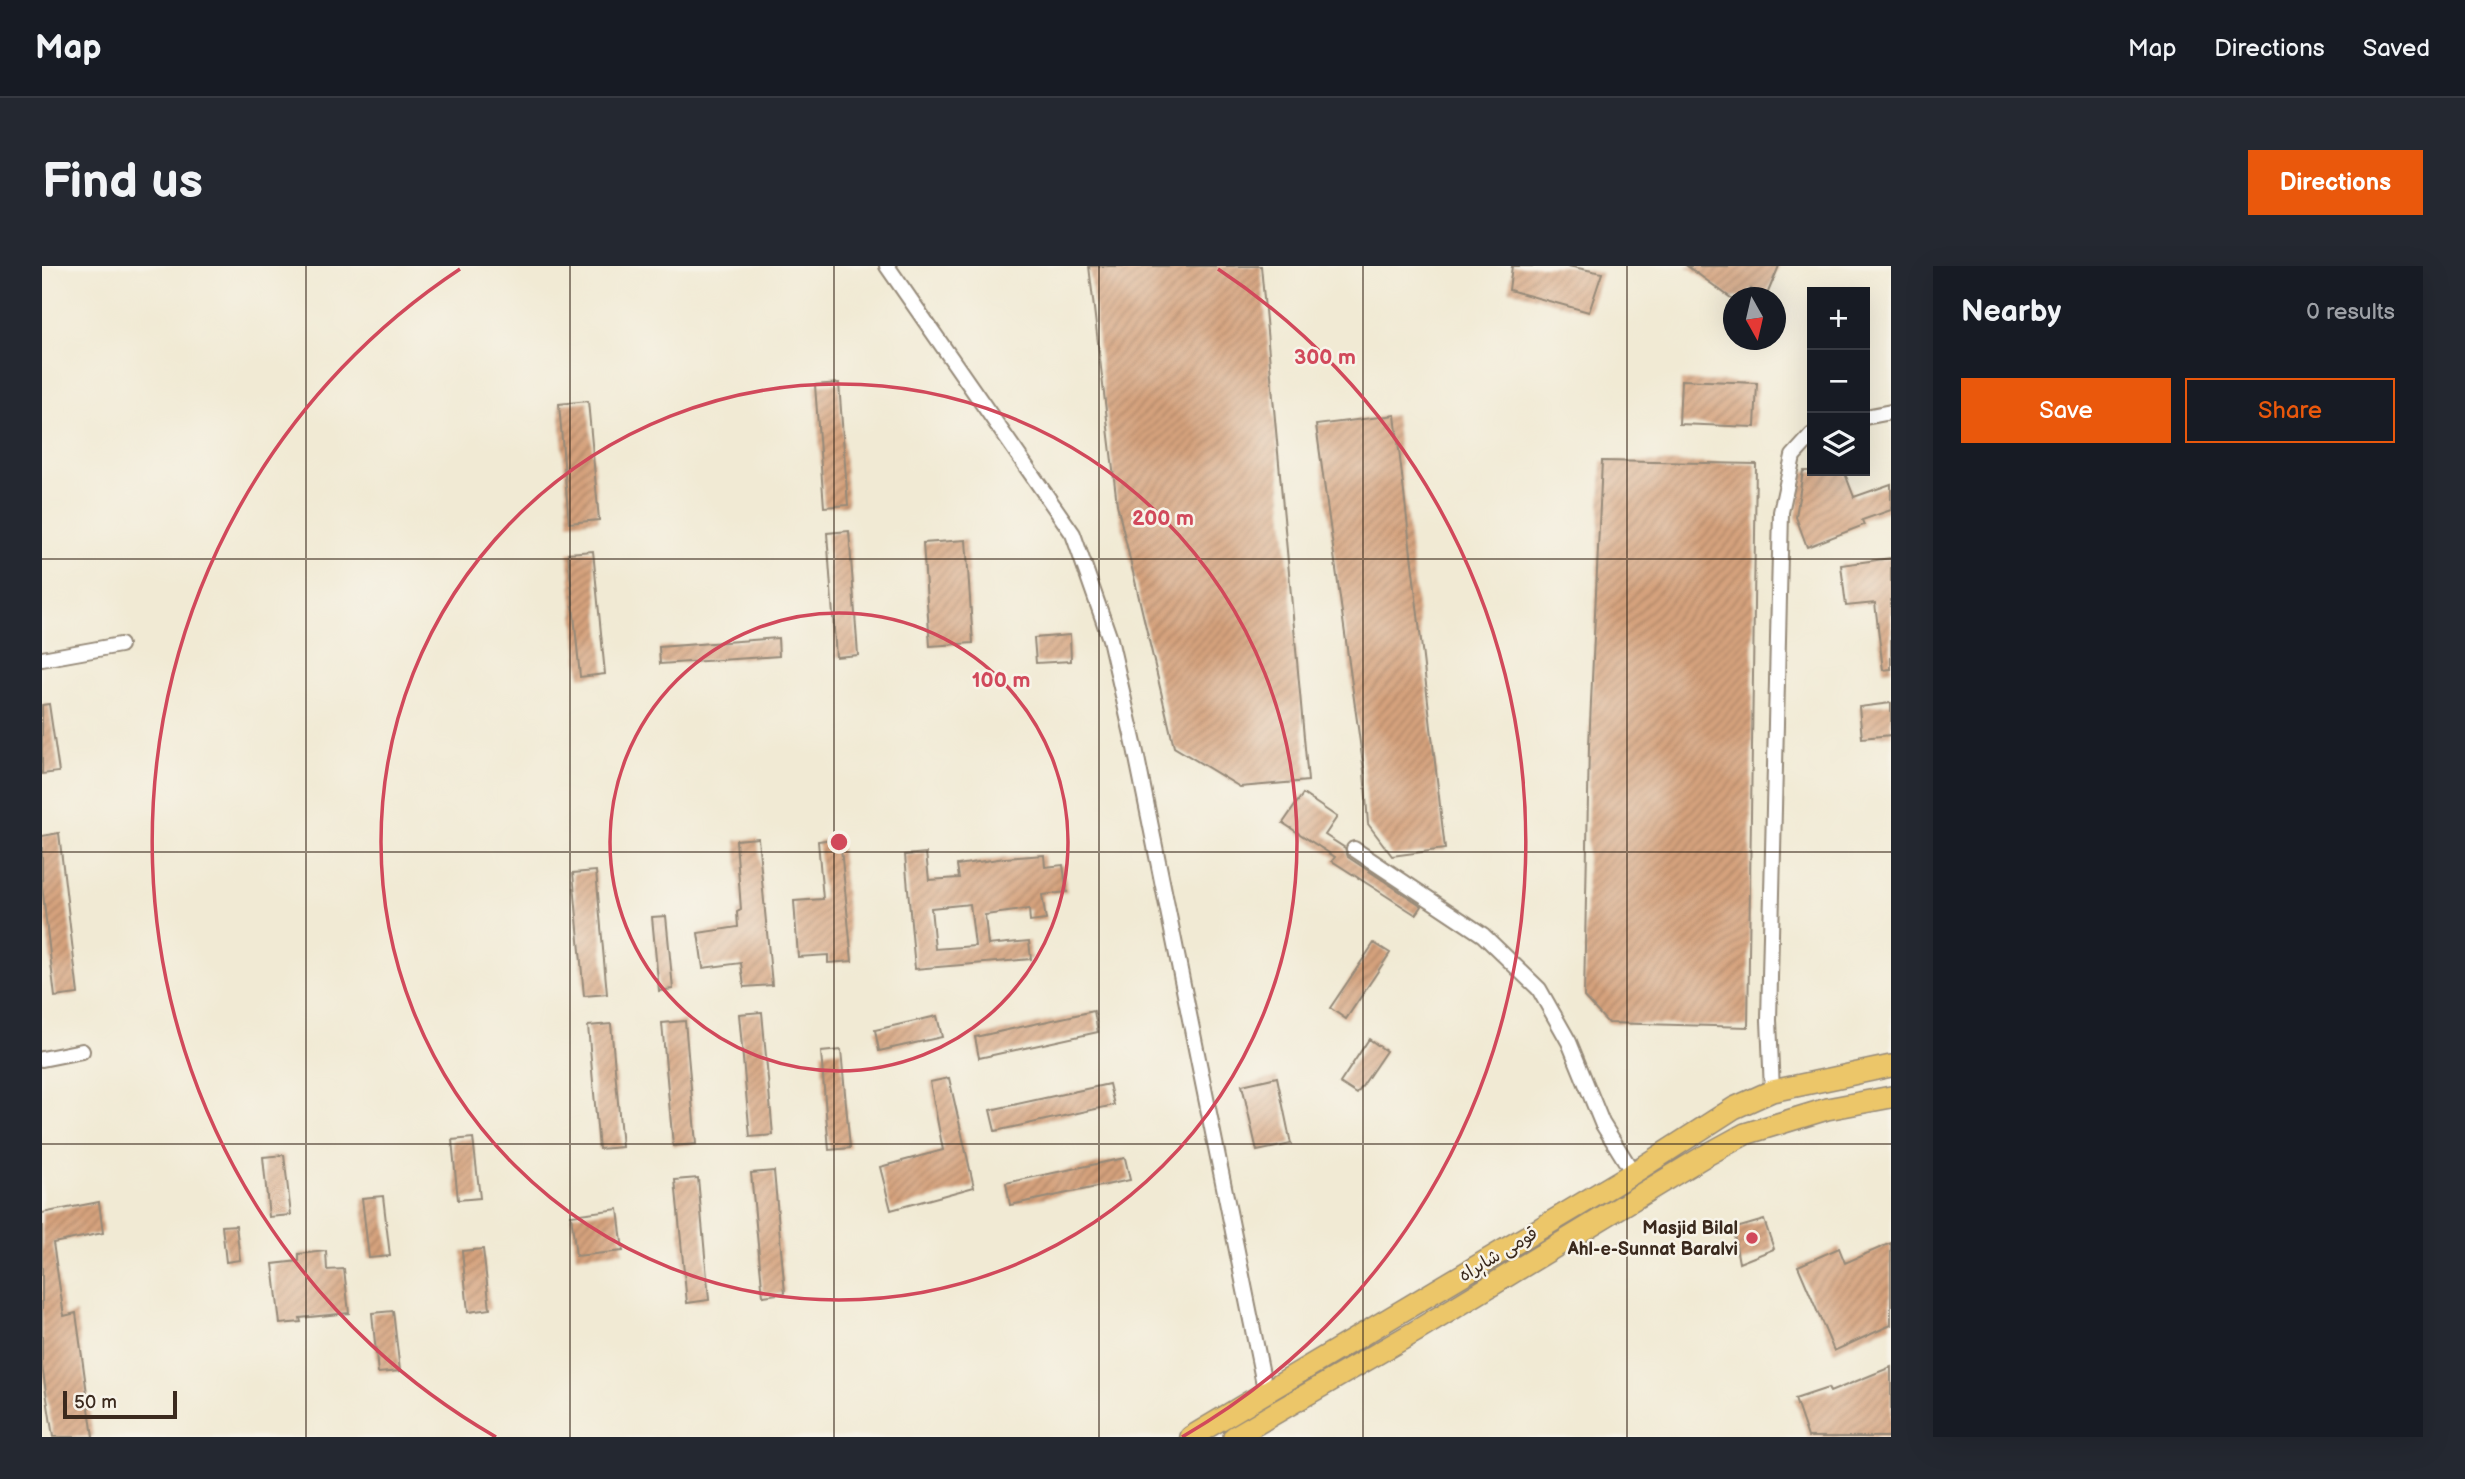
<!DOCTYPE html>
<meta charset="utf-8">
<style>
:root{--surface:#171b24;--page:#242831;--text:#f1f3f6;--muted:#9ea1a6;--line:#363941;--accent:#ea580c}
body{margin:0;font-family:"Balsamiq Sans","Playpen Sans Arabic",sans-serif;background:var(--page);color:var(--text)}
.controls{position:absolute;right:21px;top:21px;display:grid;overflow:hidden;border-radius:0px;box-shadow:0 7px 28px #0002}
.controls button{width:63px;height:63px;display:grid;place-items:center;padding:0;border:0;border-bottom:2px solid var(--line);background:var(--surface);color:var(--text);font:35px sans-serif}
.compass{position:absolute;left:1681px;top:21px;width:63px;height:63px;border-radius:50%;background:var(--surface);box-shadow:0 7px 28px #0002;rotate:172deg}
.scale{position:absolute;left:21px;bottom:18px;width:114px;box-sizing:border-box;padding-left:7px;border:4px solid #3b2a1e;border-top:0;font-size:19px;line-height:24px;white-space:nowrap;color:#3b2a1e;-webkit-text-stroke:5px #f7f3e8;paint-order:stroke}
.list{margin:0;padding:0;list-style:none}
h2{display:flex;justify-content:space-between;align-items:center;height:91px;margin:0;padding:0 28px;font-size:30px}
h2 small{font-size:23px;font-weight:400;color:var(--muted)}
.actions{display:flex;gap:14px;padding:21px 28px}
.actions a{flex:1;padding:16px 0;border:2px solid var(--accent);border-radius:0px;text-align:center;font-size:24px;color:var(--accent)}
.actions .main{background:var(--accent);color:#fff}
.icon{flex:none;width:38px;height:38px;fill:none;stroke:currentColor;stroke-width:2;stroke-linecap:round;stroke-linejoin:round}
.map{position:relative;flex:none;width:1849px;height:1171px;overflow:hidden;border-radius:0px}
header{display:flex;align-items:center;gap:42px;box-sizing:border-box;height:98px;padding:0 35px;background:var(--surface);border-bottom:2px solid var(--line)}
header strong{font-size:33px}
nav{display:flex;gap:38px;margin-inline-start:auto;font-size:24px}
.intro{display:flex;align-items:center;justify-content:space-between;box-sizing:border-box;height:168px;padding:0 42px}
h1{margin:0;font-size:49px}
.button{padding:18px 32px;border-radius:0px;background:var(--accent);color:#fff;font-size:24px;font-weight:700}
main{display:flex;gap:42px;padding:0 42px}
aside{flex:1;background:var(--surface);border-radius:0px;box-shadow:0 7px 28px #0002}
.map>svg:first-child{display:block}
.building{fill:url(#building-hatch);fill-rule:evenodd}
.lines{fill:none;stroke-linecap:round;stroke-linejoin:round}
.minor-casing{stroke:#968a79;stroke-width:18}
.highway-casing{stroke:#968a79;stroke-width:24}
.minor{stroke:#fff;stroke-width:14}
.highway{stroke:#ecc669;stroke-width:21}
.grid{fill:none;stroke:#3b2a1e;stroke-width:2;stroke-opacity:0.55}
.ring{fill:none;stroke:#d1495b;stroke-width:3.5}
.poi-dot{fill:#d1495b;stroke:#f7f3e8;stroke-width:2.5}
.labels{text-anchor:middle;stroke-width:5;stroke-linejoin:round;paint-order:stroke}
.poi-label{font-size:18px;font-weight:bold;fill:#3b2a1e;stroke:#f7f3e8;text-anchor:end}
.street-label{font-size:18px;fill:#3b2a1e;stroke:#f7f3e8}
.centre{fill:#d1495b;stroke:#f7f3e8;stroke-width:3.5}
.ring-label{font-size:21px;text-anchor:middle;font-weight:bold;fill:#d1495b;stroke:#f7f3e8;stroke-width:5;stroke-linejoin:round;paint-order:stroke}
</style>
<header>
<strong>Map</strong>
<nav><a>Map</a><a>Directions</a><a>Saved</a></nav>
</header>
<div class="intro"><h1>Find us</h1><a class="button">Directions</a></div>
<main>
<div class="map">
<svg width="1849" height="1171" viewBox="0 0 1849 1171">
<defs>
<pattern id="building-hatch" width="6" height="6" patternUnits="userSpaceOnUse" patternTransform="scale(1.75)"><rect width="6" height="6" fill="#d5a27d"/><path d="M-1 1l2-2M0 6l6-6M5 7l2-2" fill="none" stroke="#ae8466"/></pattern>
</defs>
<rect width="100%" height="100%" fill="#f7f3e8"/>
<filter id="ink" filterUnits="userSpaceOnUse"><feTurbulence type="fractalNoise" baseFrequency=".0143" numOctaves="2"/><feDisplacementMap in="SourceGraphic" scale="14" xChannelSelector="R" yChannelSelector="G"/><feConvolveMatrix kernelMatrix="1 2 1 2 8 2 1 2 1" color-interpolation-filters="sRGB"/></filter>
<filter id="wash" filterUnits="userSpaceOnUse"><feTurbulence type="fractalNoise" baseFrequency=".00686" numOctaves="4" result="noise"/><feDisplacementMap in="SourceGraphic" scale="28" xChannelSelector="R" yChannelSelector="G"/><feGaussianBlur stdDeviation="1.57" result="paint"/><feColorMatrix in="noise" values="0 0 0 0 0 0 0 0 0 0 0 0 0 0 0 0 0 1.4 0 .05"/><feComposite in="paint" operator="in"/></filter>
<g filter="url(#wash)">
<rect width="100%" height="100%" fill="#f1ead4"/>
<g id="blocks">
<path class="building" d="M 1047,0 L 1219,0 L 1266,515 L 1198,521 L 1132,481 L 1075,238 Z
M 1470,0 L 1526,0 L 1560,7 L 1547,46 L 1467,24 Z
M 1645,0 L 1737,0 L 1724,31 L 1709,23 L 1704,32 L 1689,32 Z
M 1639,114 L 1715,117 L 1713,161 L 1637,158 Z
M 797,117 L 806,239 L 782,241 L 773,119 Z
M 546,135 L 557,254 L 527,257 L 517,138 Z
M 1353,149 L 1403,583 L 1350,590 L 1326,558 L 1322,505 L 1274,159 Z
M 1560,195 L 1714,198 L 1706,761 L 1566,757 L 1542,731 L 1547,480 Z
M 1761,205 L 1802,205 L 1812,231 L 1849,218 L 1849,244 L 1820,254 L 1822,259 L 1765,281 L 1754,251 Z
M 807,265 L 816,389 L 794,391 L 785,267 Z
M 924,274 L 931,377 L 888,380 L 881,277 Z
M 551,285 L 563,408 L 538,411 L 526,287 Z
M 1849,292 L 1849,403 L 1841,404 L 1833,337 L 1804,340 L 1799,299 Z
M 1028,369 L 1029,395 L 994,397 L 992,372 Z
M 736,372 L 737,390 L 618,398 L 617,381 Z
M 1849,437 L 1849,469 L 1820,472 L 1817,441 Z
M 7,438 L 17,506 L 0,508 L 0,439 Z
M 1261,528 L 1295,551 L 1283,569 L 1303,582 L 1306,591 L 1380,640 L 1374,649 L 1290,595 L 1293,591 L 1241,557 Z
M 17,567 L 36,728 L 13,731 L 0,620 L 0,570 Z
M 716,572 L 730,719 L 702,721 L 699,697 L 661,702 L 656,667 L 696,661 L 695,646 L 699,644 L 694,574 Z
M 798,572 L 810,695 L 786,697 L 786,689 L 756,691 L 752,635 L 781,633 L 776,575 Z
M 884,587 L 887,614 L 917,612 L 915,599 L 963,592 L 1002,589 L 1003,601 L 1021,599 L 1025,626 L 1000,629 L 1004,654 L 988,656 L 987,643 L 943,649 L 946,679 L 987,675 L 989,693 L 873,703 L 863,589 ZM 928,638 L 933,680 L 893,683 L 889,642 Z
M 554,605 L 565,728 L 542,730 L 531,607 Z
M 624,650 L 631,723 L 617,725 L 610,651 Z
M 1332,677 L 1348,687 L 1304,753 L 1288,742 Z
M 1052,745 L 1056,766 L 937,792 L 933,771 Z
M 720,746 L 731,869 L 708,871 L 697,748 Z
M 895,750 L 900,771 L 837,785 L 833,764 Z
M 643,755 L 654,878 L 631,880 L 620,757 Z
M 569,758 L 580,881 L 557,883 L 546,760 Z
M 1327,773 L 1344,785 L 1315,828 L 1298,817 Z
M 799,784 L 808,882 L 787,884 L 779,786 Z
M 1235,811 L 1249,878 L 1215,885 L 1200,819 Z
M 907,812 L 932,921 L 849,944 L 838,901 L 901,884 L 888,816 Z
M 1067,818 L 1072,839 L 953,865 L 948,844 Z
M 431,872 L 438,932 L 416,934 L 410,874 Z
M 242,889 L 249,949 L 227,951 L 221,891 Z
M 1083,892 L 1088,914 L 968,939 L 964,917 Z
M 732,905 L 743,1027 L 721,1030 L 709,907 Z
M 656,912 L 667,1034 L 645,1037 L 633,914 Z
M 341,930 L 348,990 L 327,992 L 320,932 Z
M 57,936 L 61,967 L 11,977 L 22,1050 L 34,1047 L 51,1171 L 11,1171 L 0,1100 L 0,947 Z
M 576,943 L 581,985 L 534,990 L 529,949 Z
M 1722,954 L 1732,983 L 1697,997 L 1691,963 Z
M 194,959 L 198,994 L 184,996 L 180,960 Z
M 1849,977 L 1849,1059 L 1792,1085 L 1756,1000 L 1797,982 L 1803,997 Z
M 441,983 L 448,1043 L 426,1046 L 420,985 Z
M 284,985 L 285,1004 L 302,1003 L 307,1047 L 258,1052 L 259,1056 L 238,1058 L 231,998 L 257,995 L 257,988 Z
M 351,1045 L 358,1105 L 336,1107 L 330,1047 Z
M 1849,1101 L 1849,1171 L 1766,1171 L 1753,1133 L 1786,1122 L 1788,1126 Z"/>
</g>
</g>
<g filter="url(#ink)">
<use href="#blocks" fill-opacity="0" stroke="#968a79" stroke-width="2"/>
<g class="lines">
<defs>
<path id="minor" d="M 845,0 L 1031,268 L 1068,373 L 1093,482 L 1224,1128
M 1823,151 L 1849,146
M 0,393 L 78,379
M 1312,583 L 1441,669 L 1497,723 L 1527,776 L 1560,857 L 1591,907
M 0,793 L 40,785
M 1730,825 L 1727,754 L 1739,246 L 1751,190 L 1770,169"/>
<path id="highway" d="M 1149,1171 L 1591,907 L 1692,842 L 1730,825 L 1849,800
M 1192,1171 L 1376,1064 L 1661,891 L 1703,868 L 1785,843 L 1849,831"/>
</defs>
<use href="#minor" class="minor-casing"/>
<use href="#highway" class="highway-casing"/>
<use href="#minor" class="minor"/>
<use href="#highway" class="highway"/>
</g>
</g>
<path class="grid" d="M 264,0 L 264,1171M 528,0 L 528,1171M 792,0 L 792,1171M 1057,0 L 1057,1171M 1321,0 L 1321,1171M 1585,0 L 1585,1171M 0,293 L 1849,293M 0,586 L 1849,586M 0,878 L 1849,878"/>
<g class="ring">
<circle cx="797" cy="576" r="229"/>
<circle cx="797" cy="576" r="458"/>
<path d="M454 1171A687 687 0 0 1 418 3M1176 3A687 687 0 0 1 1140 1171"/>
</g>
<circle class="poi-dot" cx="1710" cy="972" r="7"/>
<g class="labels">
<g class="poi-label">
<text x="1696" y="968">Masjid Bilal<tspan x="1696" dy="21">Ahl-e-Sunnat Baralvi</tspan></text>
</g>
<g class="street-label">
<text transform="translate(1456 988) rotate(-31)" y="6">قومی شاہراہ</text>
</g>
</g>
<circle cx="797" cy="576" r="10" class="centre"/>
<g class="ring-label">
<text x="1283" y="98">300 m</text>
<text x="1121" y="259">200 m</text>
<text x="959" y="421">100 m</text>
</g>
</svg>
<div class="controls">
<button>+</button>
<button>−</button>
<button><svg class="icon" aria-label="layers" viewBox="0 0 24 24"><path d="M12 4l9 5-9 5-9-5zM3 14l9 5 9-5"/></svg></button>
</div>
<svg class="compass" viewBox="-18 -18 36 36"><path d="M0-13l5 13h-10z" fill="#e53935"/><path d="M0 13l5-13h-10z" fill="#9ea1a6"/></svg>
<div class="scale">50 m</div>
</div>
<aside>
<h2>Nearby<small>0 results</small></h2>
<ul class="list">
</ul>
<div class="actions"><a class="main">Save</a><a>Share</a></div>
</aside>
</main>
